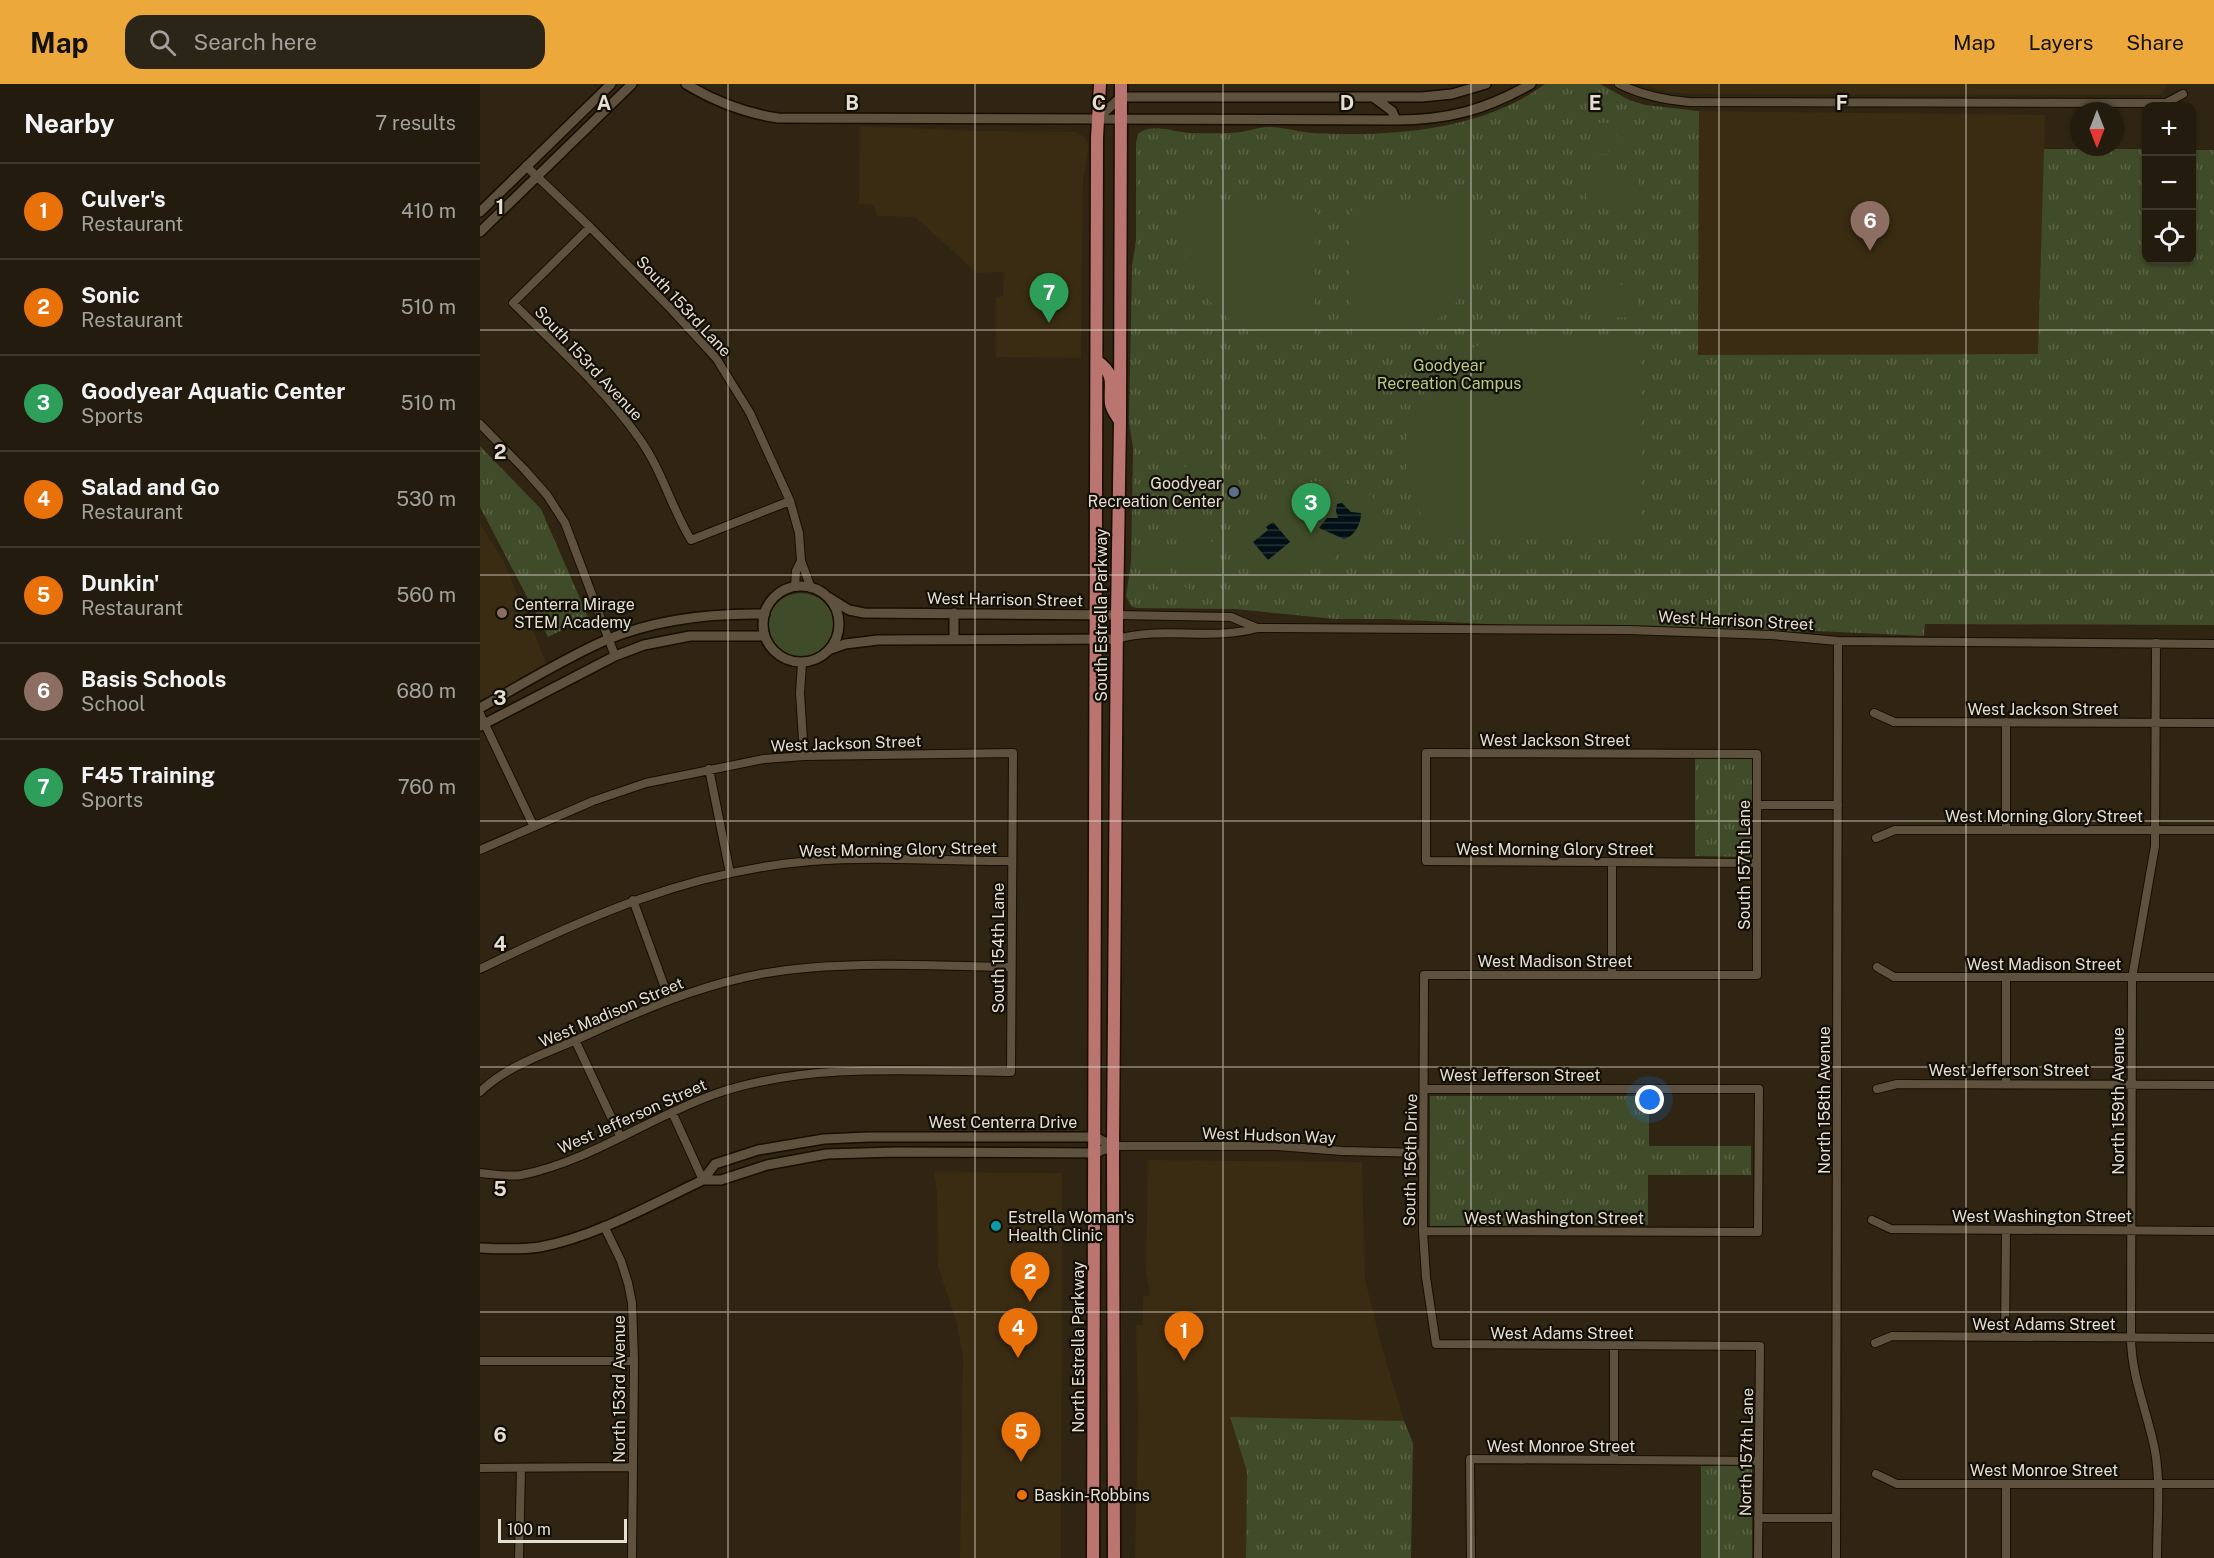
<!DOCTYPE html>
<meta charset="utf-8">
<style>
:root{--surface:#231c0e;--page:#2b2517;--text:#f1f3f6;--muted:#a3a19e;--line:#403a2e;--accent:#eda83b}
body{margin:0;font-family:"Public Sans",sans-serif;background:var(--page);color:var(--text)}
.controls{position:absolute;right:18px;top:18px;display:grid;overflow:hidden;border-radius:12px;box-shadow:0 2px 4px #0004}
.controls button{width:54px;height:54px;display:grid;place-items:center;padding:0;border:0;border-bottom:2px solid var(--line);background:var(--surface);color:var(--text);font:30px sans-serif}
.compass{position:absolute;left:1590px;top:18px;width:54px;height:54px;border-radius:50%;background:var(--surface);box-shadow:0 2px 4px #0004;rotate:180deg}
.scale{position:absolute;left:18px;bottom:15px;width:129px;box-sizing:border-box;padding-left:6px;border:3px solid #e5ded3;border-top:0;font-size:16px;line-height:21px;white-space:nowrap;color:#e5ded3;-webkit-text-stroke:4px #130f07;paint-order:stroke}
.you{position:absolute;left:1170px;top:1016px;width:21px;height:21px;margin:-15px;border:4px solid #fff;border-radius:50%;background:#1a73e8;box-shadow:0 0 0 9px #1a73e833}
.badge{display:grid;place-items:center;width:39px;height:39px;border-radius:50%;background:var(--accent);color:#fff;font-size:20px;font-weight:700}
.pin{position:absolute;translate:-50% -50px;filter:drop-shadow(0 2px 3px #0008)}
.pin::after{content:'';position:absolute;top:32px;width:21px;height:18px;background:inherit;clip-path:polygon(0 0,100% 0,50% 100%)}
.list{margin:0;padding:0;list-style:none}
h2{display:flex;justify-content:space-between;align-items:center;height:78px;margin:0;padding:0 24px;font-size:26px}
h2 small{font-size:20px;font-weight:400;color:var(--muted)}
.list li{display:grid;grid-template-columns:39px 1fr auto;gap:18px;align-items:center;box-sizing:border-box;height:96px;padding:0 24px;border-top:2px solid var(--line)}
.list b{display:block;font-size:22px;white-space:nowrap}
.list p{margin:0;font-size:20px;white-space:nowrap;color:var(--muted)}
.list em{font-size:20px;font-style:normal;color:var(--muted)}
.icon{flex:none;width:33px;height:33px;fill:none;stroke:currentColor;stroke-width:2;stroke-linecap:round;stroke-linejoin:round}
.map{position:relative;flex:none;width:1734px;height:1474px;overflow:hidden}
header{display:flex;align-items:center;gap:36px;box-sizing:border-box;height:84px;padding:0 30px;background:var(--accent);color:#111}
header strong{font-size:28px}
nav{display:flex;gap:33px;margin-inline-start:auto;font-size:21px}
.search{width:420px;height:54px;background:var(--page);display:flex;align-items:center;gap:15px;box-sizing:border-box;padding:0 21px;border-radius:18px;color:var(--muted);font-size:22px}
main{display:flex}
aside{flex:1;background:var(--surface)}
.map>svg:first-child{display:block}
.built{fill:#3a2c12}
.grass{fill:url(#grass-tufts)}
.garden{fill:#404b29}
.water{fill:url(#water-rules)}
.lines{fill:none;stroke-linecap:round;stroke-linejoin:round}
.minor-casing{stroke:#170d00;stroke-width:10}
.tertiary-casing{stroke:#170d00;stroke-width:12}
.primary-casing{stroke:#170d00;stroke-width:15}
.minor{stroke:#5e523e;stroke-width:8}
.tertiary{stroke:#5e523e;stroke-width:9}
.primary{stroke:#ba7570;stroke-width:12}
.grid{fill:none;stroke:#e5ded3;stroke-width:1.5;stroke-opacity:0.55}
.service-dot{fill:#5c6f8a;stroke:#130f07;stroke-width:2}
.education-dot{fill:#8d6e63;stroke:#130f07;stroke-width:2}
.culture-dot{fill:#0f9aa8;stroke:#130f07;stroke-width:2}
.food-dot{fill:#e8710a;stroke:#130f07;stroke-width:2}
.labels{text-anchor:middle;stroke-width:4.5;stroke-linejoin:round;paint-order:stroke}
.street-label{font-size:16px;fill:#e5ded3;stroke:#130f07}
.park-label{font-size:16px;fill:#b3cb83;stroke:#130f07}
.poi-label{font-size:16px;fill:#e5ded3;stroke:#130f07;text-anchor:start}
.grid-label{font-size:20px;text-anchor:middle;font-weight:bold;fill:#e5ded3;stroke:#130f07;stroke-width:4.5;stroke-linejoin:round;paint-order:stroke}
</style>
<header>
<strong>Map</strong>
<div class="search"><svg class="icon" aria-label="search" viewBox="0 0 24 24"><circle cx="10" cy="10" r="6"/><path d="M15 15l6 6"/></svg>Search here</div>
<nav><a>Map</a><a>Layers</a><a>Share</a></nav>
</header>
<main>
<aside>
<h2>Nearby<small>7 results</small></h2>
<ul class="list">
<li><span class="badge" style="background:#e8710a">1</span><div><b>Culver's</b><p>Restaurant</p></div><em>410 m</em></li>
<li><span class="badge" style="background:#e8710a">2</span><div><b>Sonic</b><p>Restaurant</p></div><em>510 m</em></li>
<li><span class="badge" style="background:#2e9e5b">3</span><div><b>Goodyear Aquatic Center</b><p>Sports</p></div><em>510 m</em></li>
<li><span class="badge" style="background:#e8710a">4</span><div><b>Salad and Go</b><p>Restaurant</p></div><em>530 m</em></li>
<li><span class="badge" style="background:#e8710a">5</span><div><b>Dunkin'</b><p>Restaurant</p></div><em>560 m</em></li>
<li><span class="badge" style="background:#8d6e63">6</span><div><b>Basis Schools</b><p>School</p></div><em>680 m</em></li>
<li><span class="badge" style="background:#2e9e5b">7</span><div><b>F45 Training</b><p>Sports</p></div><em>760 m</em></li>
</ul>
</aside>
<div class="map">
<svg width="1734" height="1474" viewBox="0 0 1734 1474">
<defs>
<pattern id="grass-tufts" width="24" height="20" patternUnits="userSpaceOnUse" patternTransform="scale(1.5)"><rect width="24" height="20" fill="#404b29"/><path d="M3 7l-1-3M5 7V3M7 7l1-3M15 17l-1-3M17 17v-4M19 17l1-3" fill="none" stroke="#5b6447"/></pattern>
<pattern id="water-rules" width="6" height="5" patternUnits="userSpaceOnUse" patternTransform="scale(1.5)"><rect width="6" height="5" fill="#011016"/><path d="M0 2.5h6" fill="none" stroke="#263237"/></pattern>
</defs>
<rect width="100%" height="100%" fill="#2f2512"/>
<path class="built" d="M 1159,0 L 1687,0 L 1685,5 L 1680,11 L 1210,10 L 1188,8 Z
M 1219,27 L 1565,31 L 1559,270 L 1217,271 Z
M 380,42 L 500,47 L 595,48 L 603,52 L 608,58 L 608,64 L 603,97 L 601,274 L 516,273 L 516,213 L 523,212 L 524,188 L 497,189 L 435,133 L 397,132 L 394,121 L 379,120 Z
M 0,440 L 23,476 L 67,581 L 0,616 Z
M 668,1076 L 882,1078 L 885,1195 L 901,1260 L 924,1337 L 750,1334 L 767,1388 L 766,1474 L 655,1474 L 658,1332 L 656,1241 L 663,1241 L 663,1212 L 669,1212 L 670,1207 L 666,1187 Z
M 454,1088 L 582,1089 L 581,1474 L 480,1474 L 483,1272 L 476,1236 L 458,1183 L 457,1108 Z"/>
<path class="grass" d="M 1065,0 L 1120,0 L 1149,16 L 1165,21 L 1219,27 L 1218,271 L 1558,270 L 1564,65 L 1666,65 L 1666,176 L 1712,176 L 1712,66 L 1734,66 L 1734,541 L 1445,540 L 1444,552 L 1337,547 L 1267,550 L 1128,546 L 908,535 L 855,535 L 755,525 L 656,524 L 651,522 L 646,512 L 651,479 L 653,364 L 649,338 L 652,182 L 656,157 L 656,59 L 658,50 C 671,38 694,48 710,49 C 727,49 745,50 761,48 C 769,47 779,43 788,43 C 803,43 818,48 833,49 C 909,53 1002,47 1065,0 Z
M 0,362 L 61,425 L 108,533 L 68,553 L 0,423 Z
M 1215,674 L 1272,674 L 1272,773 L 1215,772 Z
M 950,1012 L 1169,1012 L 1169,1062 L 1271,1062 L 1271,1091 L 1168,1091 L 1168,1141 L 950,1142 Z
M 750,1333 L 924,1337 L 933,1359 L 931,1474 L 766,1474 L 767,1388 Z
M 1272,1380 L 1272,1474 L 1221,1474 L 1221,1382 Z"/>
<path class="garden" d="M 1113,39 L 1128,39 L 1128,70 L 1113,70 Z
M 1137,39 L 1151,39 L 1151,70 L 1137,70 Z
M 1106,88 L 1129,88 L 1129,124 L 1106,124 Z
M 1135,88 L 1159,88 L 1159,125 L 1135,125 Z
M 887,120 L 1009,123 C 1011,208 954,259 872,260 L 869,129 L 878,121 Z
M 784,121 L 829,121 L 836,129 L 834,261 C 752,261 698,205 697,123 Z
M 1117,201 L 1158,201 L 1158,233 L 1117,233 Z
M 1058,252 L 1160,252 L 1161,455 L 968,455 C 949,446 938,430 932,410 C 912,351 945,283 1004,259 C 1021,252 1040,253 1058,252 Z
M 791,318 C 800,331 801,345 791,357 L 777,346 L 769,335 L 782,329 Z
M 711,370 L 715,372 L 727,394 L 699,418 C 698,412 701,410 702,404 C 705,391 703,382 711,370 Z
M 835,397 C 876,398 893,402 910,442 L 867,479 L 858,470 L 847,483 L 836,470 L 797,502 L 751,455 L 822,402 Z
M 698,424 L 703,426 L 733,460 L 751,497 C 728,500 707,492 700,467 C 696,454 698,437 698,424 Z
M 681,454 C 683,462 683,474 687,482 C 694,498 712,510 728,512 L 722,515 L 695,511 L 695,513 C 669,502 657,484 671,457 Z
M288 542a33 33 0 1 1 66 0a33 33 0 1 1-66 0Z"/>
<path class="water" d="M 862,419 L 871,428 L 881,429 C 881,440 875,452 864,455 L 839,444 L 847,434 L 858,434 L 856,427 L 857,420 Z
M 793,438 L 810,458 L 788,476 L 773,458 L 788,446 L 786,443 Z"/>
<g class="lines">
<defs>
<path id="minor" d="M 1139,0 C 1161,11 1185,16 1209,18 L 1686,19 L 1703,10
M 46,82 L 110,143 L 191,225 L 236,274 L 270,329 L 310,417 L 319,449 L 321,477 L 331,504
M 110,143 L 33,219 C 76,262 124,304 159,354 C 182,386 191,423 211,456 L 310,417
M 0,340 L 44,385 L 67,411 L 85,439 L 135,572
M 315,503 L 316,487 L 321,477
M 637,531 L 751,533 L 777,544
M 637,555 C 683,542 732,557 777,544 L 1148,546 L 1291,551 L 1358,557 L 1734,560
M 1676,559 L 1675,762 L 1652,894 L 1651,1253 C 1651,1293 1668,1329 1675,1367 C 1681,1401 1677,1439 1677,1474
M 322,579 L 320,609 L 324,672
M 1394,629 L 1414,638 L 1734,639
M 0,630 L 53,741
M 1526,638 L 1526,746
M 229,685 L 250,789
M 1278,721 L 1358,721
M 1396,754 L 1415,746 L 1734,746
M 0,766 L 113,717 L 166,699 L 284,675 L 324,672 L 533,669 L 531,988 C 435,987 331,978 238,1009 C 171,1032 111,1077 41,1091 C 28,1093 13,1090 0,1089
M 1277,779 L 946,777 L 946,669 L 1277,670 L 1277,891 L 944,891 L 943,1147 L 946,1193 L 956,1260 L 1280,1262 L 1278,1474
M 153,816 L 189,915
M 1397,883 L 1414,893 L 1734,893
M 0,885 C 108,832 210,787 331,777 C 396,772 465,777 531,777
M 1132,891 L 1132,778
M 1526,894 L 1526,1000
M 95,956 L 140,1052
M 1397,1005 L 1417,1000 L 1734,1001
M 0,1008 C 25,983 64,970 96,956 C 169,922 245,890 326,884 C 394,878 463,882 531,883
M 192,1028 L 223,1096
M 633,1062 L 797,1062 L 862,1067 L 943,1069
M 1392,1136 L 1411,1145 L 1734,1147
M 124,1142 L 141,1177 L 148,1199 L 152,1219 L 154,1277 L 152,1474
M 943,1147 L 1278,1148 L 1279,1005 L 945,1005
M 1525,1253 L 1526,1146
M 1395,1259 L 1412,1252 L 1734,1254
M 1134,1262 L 1134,1376
M 0,1277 L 154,1277
M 0,1384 L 152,1383
M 1396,1390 L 1417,1400 L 1734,1400
M 1278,1434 L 1356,1434
M 39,1474 L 41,1384
M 991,1474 L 990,1375 L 1279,1377
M 1356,1474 L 1358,557
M 1526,1474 L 1526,1400"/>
<path id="tertiary" d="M 206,0 C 234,17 264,29 298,34 L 916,36 C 968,36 1005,26 1051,0
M 893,13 L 912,27 L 916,36
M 618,34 L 641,13 L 942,13 L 972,10 L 1006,0
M 0,128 L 131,0
M 0,148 L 152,0
M283 540a38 38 0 1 1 76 0a38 38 0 1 1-76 0Z
M 348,513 L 369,526 L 384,529 L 637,531
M 474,555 L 474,529
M 351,565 L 365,560 L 398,556 L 637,555
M 0,624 C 41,601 83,575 126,556 C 176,535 231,529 285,530
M 0,642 L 135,572 L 164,561 L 210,552 L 285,552
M 223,1096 L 235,1080 L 278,1066 L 344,1055 L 388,1053 L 615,1053 L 633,1062
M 0,1164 C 19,1165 41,1166 60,1163 C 117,1152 172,1120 223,1096 L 241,1096 L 287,1081 L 347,1070 L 415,1068 L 615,1069 L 633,1062"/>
<path id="primary" d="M 617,277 C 637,292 629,299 631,320 C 632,326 637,332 640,337
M 613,1474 L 617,54 L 620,0
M 634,1474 L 633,1062 L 637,531 L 640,338 L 641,0"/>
</defs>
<use href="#minor" class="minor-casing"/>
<use href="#tertiary" class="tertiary-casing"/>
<use href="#primary" class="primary-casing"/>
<use href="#minor" class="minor"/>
<use href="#tertiary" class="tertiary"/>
<use href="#primary" class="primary"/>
</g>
<path class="grid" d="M 248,0 L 248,1474M 495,0 L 495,1474M 743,0 L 743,1474M 991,0 L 991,1474M 1239,0 L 1239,1474M 1486,0 L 1486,1474M 0,246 L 1734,246M 0,491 L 1734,491M 0,737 L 1734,737M 0,983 L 1734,983M 0,1228 L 1734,1228"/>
<circle class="service-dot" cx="754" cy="408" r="6"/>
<circle class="education-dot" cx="22" cy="529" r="6"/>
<circle class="culture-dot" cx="516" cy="1142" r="6"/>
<circle class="food-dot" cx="542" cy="1411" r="6"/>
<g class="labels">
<g class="street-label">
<text transform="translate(204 222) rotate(47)" y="6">South 153rd Lane</text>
<text transform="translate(109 279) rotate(47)" y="6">South 153rd Avenue</text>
<text transform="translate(525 515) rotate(1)" y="6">West Harrison Street</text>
<text transform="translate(621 531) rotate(-90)" y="6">South Estrella Parkway</text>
<text transform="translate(1256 536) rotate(3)" y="6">West Harrison Street</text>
<text x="1563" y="631">West Jackson Street</text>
<text x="1075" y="662">West Jackson Street</text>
<text transform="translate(366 659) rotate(-2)" y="6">West Jackson Street</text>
<text x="1564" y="738">West Morning Glory Street</text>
<text transform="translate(418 765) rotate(-1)" y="6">West Morning Glory Street</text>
<text x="1075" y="771">West Morning Glory Street</text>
<text transform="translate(1264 781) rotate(-90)" y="6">South 157th Lane</text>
<text transform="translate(518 864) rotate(-90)" y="6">South 154th Lane</text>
<text x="1075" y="883">West Madison Street</text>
<text x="1564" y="886">West Madison Street</text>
<text transform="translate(131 928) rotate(-23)" y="6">West Madison Street</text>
<text x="1529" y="992">West Jefferson Street</text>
<text x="1040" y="997">West Jefferson Street</text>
<text transform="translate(1344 1016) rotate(-90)" y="6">North 158th Avenue</text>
<text transform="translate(1638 1017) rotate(-90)" y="6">North 159th Avenue</text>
<text transform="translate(152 1032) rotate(-24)" y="6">West Jefferson Street</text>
<text x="523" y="1044">West Centerra Drive</text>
<text transform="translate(789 1051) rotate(2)" y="6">West Hudson Way</text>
<text transform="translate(930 1076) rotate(-89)" y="6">South 156th Drive</text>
<text x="1562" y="1138">West Washington Street</text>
<text x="1074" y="1140">West Washington Street</text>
<text x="1564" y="1246">West Adams Street</text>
<text x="1082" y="1255">West Adams Street</text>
<text transform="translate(598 1263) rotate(-90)" y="6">North Estrella Parkway</text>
<text transform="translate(139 1305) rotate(-90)" y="6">North 153rd Avenue</text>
<text x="1081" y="1368">West Monroe Street</text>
<text transform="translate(1266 1368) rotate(-89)" y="6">North 157th Lane</text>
<text x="1564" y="1392">West Monroe Street</text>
</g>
<g class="park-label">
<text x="969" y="287">Goodyear<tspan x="969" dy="18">Recreation Campus</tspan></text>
</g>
<g class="poi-label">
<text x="742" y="405" text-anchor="end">Goodyear<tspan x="742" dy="18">Recreation Center</tspan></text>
<text x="34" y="526">Centerra Mirage<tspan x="34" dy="18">STEM Academy</tspan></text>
<text x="528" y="1139">Estrella Woman's<tspan x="528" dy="18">Health Clinic</tspan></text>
<text x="554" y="1417">Baskin-Robbins</text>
</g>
</g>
<g class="grid-label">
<text x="124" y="26">A</text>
<text x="372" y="26">B</text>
<text x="619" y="26">C</text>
<text x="867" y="26">D</text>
<text x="1115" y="26">E</text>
<text x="1362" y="26">F</text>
<text x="20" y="130">1</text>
<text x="20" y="375">2</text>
<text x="20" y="621">3</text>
<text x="20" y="867">4</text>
<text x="20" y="1112">5</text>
<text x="20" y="1358">6</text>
</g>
</svg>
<div class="controls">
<button>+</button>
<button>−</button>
<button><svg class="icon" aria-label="locate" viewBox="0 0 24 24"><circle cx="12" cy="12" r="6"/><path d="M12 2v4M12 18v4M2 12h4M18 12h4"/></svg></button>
</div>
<svg class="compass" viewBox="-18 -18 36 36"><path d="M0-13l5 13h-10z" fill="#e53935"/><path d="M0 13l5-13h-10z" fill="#a3a19e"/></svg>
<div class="scale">100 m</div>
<div class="you"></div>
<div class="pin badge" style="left:704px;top:1277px;background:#e8710a">1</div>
<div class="pin badge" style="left:550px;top:1218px;background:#e8710a">2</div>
<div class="pin badge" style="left:831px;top:449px;background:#2e9e5b">3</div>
<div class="pin badge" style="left:538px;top:1274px;background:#e8710a">4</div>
<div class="pin badge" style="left:541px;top:1378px;background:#e8710a">5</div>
<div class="pin badge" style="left:1390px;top:167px;background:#8d6e63">6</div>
<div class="pin badge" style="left:569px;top:239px;background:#2e9e5b">7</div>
</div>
</main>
